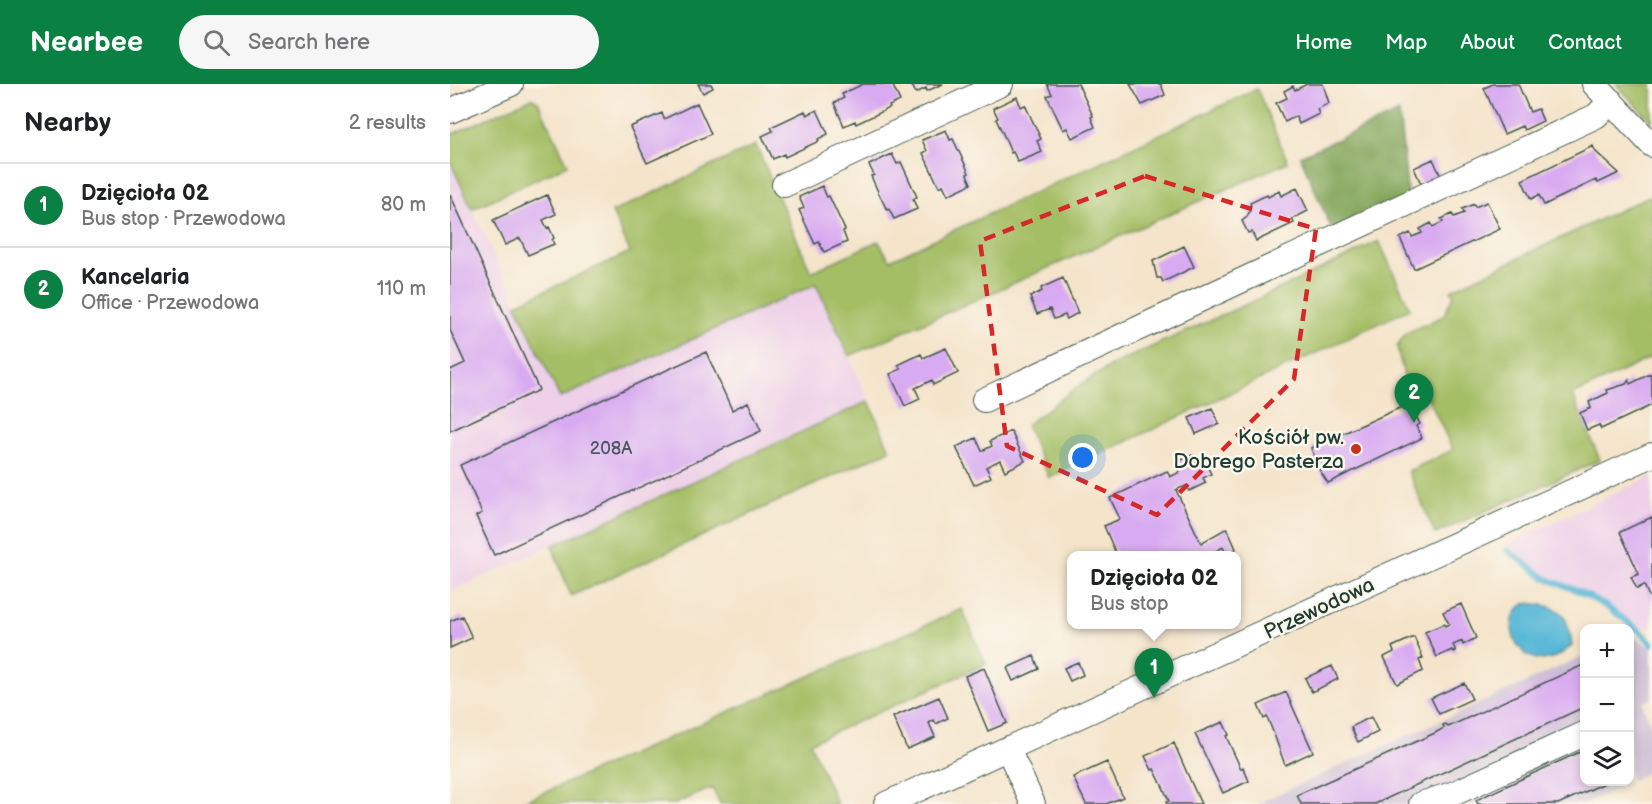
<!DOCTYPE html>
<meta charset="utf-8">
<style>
:root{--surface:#fff;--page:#f6f6f6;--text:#202124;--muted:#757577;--line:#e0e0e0;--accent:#0b8043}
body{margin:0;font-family:"Balsamiq Sans",sans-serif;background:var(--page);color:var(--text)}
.controls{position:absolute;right:18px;bottom:18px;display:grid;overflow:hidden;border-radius:12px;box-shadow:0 3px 9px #0003}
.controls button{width:54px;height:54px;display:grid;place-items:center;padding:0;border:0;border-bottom:2px solid var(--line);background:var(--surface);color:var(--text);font:30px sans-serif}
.you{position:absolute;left:633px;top:374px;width:21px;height:21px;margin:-15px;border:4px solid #fff;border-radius:50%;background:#1a73e8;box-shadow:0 0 0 9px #1a73e833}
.badge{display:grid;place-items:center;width:39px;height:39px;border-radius:50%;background:var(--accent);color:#fff;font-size:20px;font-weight:700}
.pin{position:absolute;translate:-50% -50px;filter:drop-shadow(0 2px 3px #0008)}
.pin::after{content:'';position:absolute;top:32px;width:21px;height:18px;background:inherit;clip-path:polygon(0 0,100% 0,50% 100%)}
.popup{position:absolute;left:617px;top:467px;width:174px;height:78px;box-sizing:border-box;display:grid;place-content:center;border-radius:12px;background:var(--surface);filter:drop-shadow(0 2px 4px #0005);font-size:20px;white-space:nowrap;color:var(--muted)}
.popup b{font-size:22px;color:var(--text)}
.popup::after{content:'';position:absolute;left:50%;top:100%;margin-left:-12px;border:12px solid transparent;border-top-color:var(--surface)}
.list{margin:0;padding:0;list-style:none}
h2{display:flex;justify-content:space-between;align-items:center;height:78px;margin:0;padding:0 24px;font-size:26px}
h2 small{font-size:20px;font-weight:400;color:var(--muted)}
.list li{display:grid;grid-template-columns:39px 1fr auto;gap:18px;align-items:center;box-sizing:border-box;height:84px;padding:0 24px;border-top:2px solid var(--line)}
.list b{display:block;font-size:22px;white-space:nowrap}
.list p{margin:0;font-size:20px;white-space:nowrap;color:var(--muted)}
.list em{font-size:20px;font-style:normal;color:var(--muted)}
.icon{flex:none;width:33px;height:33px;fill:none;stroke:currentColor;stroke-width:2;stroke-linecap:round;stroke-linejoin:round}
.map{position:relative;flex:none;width:1202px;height:720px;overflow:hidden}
header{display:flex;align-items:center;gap:36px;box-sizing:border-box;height:84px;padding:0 30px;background:var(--accent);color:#fff}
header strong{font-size:28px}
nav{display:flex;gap:33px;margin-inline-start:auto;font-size:21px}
.search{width:420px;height:54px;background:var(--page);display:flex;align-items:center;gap:15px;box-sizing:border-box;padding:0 21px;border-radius:33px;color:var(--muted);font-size:22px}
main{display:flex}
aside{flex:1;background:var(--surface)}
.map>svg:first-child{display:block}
.built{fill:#eed0e8}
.industrial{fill:#ccbed4}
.green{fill:#a4be65;stroke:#627e4c;stroke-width:1.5}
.forest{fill:#83a55a;stroke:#517147;stroke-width:1.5}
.water{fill:#59b8d7;stroke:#3c7a86;stroke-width:1.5}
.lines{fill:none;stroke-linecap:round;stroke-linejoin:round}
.stream{stroke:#59b8d7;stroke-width:6}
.building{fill:#d8aaf1}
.minor-casing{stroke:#3f564a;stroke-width:26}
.minor{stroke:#fff;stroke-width:24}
.marked{fill:none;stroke:#d62828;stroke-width:4.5;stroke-dasharray:12 8;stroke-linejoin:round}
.poi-dot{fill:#c8321e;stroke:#fbf7ec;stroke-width:2}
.labels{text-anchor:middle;stroke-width:5;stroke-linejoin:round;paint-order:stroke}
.number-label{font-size:18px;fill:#4d5863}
.poi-label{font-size:21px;fill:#1f3d34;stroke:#fbf7ec;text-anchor:end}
.street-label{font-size:21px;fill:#1f3d34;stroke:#fbf7ec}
</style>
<header>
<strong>Nearbee</strong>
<div class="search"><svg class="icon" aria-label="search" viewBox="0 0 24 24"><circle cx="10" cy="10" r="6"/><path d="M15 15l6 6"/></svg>Search here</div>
<nav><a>Home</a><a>Map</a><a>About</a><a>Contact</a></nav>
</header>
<main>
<aside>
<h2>Nearby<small>2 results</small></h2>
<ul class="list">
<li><span class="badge">1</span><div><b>Dzięcioła 02</b><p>Bus stop · Przewodowa</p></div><em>80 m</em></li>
<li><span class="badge">2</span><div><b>Kancelaria</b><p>Office · Przewodowa</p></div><em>110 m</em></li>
</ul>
</aside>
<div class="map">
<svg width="1202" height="720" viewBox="0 0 1202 720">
<rect width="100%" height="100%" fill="#fbf7ec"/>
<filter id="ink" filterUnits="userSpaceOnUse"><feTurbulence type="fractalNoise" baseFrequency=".0167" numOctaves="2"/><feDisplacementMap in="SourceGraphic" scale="12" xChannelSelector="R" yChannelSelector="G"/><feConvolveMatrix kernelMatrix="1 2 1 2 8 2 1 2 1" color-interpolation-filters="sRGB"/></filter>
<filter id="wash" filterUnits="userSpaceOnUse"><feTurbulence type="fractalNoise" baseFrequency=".008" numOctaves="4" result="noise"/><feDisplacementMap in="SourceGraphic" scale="24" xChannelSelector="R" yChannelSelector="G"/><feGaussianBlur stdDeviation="1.35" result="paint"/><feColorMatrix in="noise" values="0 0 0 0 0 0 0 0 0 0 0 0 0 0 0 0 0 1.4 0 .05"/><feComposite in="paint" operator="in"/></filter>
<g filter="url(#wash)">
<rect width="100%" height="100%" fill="#f4e4ca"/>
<path class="built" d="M 0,77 L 110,314 L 366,200 L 419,317 L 0,508 Z
M 1202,392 L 1202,542 L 1190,547 L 1146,515 L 1085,488 L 1057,460 Z"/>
<path class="industrial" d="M 1180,551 L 1202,564 L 1202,614 L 1192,619 L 1202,643 L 1202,686 L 1180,697 Z
M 1134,572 L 1134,698 L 1179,698 L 1134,720 L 806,720 Z"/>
<path class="green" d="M 1166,0 L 1202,0 L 1202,38 Z
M 807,5 L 838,78 L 399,272 L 366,200 L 110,314 L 66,220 L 180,168 L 162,128 L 306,61 L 361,188 L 428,157 L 440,176 Z
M 82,14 L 88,18 L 118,81 L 22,125 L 0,77 L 0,51 Z
M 1199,112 L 1202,113 L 1202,273 L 1123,311 L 1150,376 L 985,450 L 958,387 L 1003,366 L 969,295 L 956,301 L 947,263 L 956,249 L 993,232 L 1004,211 L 1001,206 Z
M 929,157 L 960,225 L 599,394 L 576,341 L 631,300 L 666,279 L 810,214 Z
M 419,317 L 440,366 L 121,512 L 102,462 Z
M 512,525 L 536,580 L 360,659 L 387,720 L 270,720 L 262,704 L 225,720 L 68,720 Z"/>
<path class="forest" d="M 949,28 L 958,113 L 882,146 L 850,72 Z"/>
<path class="water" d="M 1076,519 C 1109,521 1118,528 1122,561 C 1081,604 1040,541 1076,519 Z"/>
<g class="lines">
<path class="stream" d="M 1057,466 L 1097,495 L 1128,507 L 1156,522 L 1190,547 L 1202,560"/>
</g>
<g id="blocks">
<path class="building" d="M 248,0 L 261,0 L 263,4 L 253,9 Z
M 413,0 L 442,0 L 450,17 L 439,22 L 440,24 L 406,40 L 405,37 L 394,42 L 384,19 L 394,14 L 392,10 Z
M 461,0 L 493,0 L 477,7 L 476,4 L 466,9 Z
M 597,0 L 628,0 L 643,32 L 641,33 L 645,43 L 622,54 L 617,44 L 613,46 L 597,12 L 602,10 Z
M 680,0 L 711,0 L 715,11 L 692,21 Z
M 857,0 L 873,0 L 879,19 L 867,25 L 869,30 L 849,40 L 846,32 L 835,38 L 826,19 L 837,14 L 834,7 L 843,2 L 845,6 Z
M 1043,0 L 1068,0 L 1080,28 L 1088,25 L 1093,37 L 1074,46 L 1072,42 L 1054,50 L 1034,4 Z
M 567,13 L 571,23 L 575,21 L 591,55 L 587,57 L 592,68 L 568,78 L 563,68 L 561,69 L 554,52 L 546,35 L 548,34 L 543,24 Z
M 247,19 L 261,50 L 197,79 L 180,43 L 212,29 L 214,35 Z
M 367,26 L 378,50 L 368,55 L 369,57 L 335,73 L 334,70 L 323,75 L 312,52 L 323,47 L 321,43 L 355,27 L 357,31 Z
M 496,46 L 500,56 L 503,55 L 519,89 L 517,90 L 521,100 L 498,111 L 493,101 L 489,103 L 473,69 L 477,67 L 472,56 Z
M 1143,62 L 1146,68 L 1169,89 L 1148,99 L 1146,96 L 1094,121 L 1089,111 L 1081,115 L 1072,96 Z
M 442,70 L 447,80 L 451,78 L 467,113 L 463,115 L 467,125 L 444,135 L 439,125 L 437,126 L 429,110 L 421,92 L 424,91 L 419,81 Z
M 983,75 L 991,93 L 972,102 L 964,84 Z
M 372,102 L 377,113 L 379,112 L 395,146 L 393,147 L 397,158 L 374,168 L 369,158 L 365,160 L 349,126 L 354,124 L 349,113 Z
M 847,104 L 858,127 L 842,135 L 844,139 L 806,157 L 802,148 L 798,149 L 792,137 L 797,133 L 800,126 L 798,122 L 801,121 L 800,119 L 817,111 L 818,113 L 829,107 L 831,112 Z
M 0,110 L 89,306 L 0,347 L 0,286 L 15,279 L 0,246 Z
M 97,111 L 106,130 L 93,136 L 97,144 L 99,143 L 104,154 L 102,156 L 104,160 L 78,171 L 70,154 L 55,161 L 43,136 Z
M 1037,118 L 1050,145 L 964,185 L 950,154 L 960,149 L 962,153 L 972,149 L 970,145 L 981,139 L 983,143 L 993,138 L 991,135 L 1002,130 L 1004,133 L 1014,129 L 1012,125 L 1024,120 L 1025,123 Z
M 734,162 L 744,183 L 713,198 L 711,194 L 707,194 L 703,177 Z
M 613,194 L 628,229 L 617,235 L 615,231 L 604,235 L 600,225 L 587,230 L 580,213 L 592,207 L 591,204 Z
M 496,264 L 508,289 L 483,301 L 482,296 L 465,304 L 470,315 L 455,322 L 440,290 L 451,285 L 448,281 L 471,270 L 473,274 Z
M 256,268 L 282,326 L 298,318 L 311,347 L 44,471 L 26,432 L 32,429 L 10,381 Z
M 1200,290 L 1202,296 L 1202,321 L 1151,345 L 1149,341 L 1137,346 L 1130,329 L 1141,324 L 1139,318 L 1158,309 L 1157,306 L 1176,300 L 1179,296 L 1180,300 Z
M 956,321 L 962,334 L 966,332 L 970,340 L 966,342 L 972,354 L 878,399 L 868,384 L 861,364 Z
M 762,324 L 769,340 L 746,350 L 739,334 Z
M 561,347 L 575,377 L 555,387 L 550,376 L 536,383 L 541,393 L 524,401 L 506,363 L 526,354 L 532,367 L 542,362 L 540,357 Z
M 742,371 L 746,380 L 754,376 L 761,390 L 753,394 L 756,399 L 739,407 L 736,402 L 726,406 L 751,459 L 777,444 L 786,465 L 776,470 L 773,463 L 757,472 L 667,472 L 654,442 L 670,435 L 660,414 L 717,387 L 720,393 L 730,388 L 725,379 Z
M 1202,433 L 1202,519 L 1194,501 L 1187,505 L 1181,493 L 1189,490 L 1170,448 Z
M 1011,520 L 1026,554 L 1013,561 L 1012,557 L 1003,561 L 1006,567 L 1004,568 L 1002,566 L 987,573 L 975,548 L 994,540 L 995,542 L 999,540 L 993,528 Z
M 12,532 L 22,554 L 0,564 L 0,537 Z
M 964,553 L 973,574 L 969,576 L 973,587 L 947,600 L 934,573 L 944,568 L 942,563 Z
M 584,572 L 589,585 L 563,597 L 557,584 Z
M 628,578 L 633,591 L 620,597 L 614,584 Z
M 1133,581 L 1134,585 L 1134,623 L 925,720 L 851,720 L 847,711 L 985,649 L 994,644 L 993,641 L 996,640 L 998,643 Z
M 882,582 L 888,595 L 862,608 L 855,594 Z
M 534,584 L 557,639 L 538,647 L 515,592 Z
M 1014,599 L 1022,615 L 989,630 L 981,614 Z
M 836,608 L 863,668 L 835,681 L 824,650 L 817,633 L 814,635 L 808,621 Z
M 489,613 L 498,634 L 486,640 L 484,636 L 479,639 L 485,653 L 457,665 L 443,633 Z
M 921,633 L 928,648 L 908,658 L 901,643 Z
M 773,638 L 779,651 L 776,652 L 791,685 L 793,683 L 799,697 L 773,709 L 745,650 Z
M 724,659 L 737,689 L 751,720 L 717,720 L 716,718 L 719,717 L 712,701 L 704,685 L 702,686 L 695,672 Z
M 1134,666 L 1134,698 L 1157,698 L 1108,720 L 1028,720 L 1026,716 Z
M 657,678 L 673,713 L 656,720 L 636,720 L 623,693 Z"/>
</g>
</g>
<g filter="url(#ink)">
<use href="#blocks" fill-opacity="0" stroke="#3f564a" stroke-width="1.5"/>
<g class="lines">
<defs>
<path id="minor" d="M 1144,0 L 1202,61
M 0,27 L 61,0
M 334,101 L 551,0
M 534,316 L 1146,32 L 1161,17
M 558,665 L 583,720
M 436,720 L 1202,371
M 971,720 L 1005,709 L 1134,650"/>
</defs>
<use href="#minor" class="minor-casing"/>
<use href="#minor" class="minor"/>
</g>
</g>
<path class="marked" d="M 695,92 L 866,145 L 844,295 L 707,431 L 557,362 L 530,157 Z"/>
<circle class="poi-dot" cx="906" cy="365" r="6"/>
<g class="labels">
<g class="number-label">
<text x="161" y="370">208A</text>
</g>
<g class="poi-label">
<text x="894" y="360">Kościół pw.<tspan x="894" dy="24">Dobrego Pasterza</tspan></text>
</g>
<g class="street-label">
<text transform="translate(869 524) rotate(-25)" y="7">Przewodowa</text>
</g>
</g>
</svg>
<div class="controls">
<button>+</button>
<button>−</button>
<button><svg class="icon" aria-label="layers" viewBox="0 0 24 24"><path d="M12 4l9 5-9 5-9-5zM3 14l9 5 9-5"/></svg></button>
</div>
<div class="you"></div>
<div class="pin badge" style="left:704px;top:614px">1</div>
<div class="popup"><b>Dzięcioła 02</b>Bus stop</div>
<div class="pin badge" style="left:964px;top:339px">2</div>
</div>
</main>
